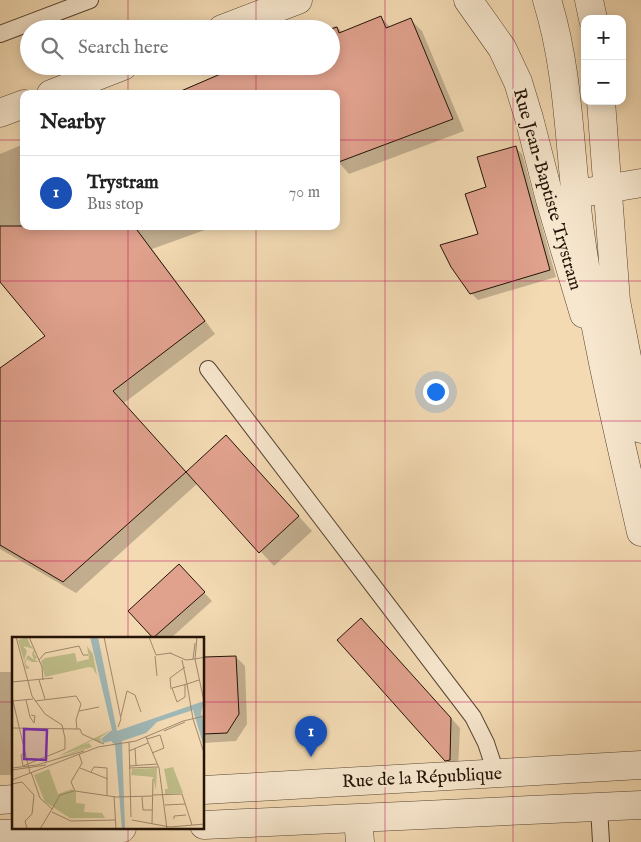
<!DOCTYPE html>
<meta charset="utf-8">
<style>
:root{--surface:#fff;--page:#f6f6f6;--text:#222;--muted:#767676;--line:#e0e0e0;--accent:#2563eb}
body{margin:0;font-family:"IM FELL English",serif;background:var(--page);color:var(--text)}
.controls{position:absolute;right:15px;top:15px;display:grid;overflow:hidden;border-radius:10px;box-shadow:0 2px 12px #0003}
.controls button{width:45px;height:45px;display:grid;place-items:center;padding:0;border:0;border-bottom:1px solid var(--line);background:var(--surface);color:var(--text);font:25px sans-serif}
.you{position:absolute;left:435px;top:391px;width:18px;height:18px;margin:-12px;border:4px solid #fff;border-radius:50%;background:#1a73e8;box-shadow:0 0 0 8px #1a73e833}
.badge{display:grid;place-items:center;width:32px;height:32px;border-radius:50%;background:var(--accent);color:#fff;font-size:16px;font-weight:700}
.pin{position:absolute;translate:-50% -41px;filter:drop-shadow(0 1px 2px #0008)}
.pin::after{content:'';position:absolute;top:26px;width:18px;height:15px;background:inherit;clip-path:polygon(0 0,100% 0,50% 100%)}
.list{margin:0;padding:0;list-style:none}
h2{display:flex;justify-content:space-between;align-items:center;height:65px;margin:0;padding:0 20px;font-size:21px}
h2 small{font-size:16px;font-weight:400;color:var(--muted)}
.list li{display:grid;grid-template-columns:32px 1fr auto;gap:15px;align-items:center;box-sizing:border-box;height:75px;padding:0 20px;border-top:1px solid var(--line)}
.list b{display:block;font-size:19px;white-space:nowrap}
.list p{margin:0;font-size:16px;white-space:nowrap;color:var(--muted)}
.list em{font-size:16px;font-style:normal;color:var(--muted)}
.icon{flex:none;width:28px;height:28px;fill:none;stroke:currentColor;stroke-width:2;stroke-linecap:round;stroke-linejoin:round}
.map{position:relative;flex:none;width:641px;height:842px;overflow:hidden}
.search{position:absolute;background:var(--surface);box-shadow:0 2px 12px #0003;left:20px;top:20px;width:320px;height:55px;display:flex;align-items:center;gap:12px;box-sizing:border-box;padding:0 18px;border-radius:28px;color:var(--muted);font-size:19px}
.panel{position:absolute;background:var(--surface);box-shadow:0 2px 12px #0003;left:20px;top:90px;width:320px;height:140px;border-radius:10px}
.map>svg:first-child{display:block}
.shadow{fill:#0003}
.building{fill:#e0a18d;stroke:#241307}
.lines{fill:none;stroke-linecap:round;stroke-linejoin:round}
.service-casing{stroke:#584532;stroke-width:18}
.minor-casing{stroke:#584532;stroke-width:29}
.tertiary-casing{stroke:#584532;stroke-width:29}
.service{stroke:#f7e7ce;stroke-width:16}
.minor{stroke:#f7e7ce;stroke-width:28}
.tertiary{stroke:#f7e7ce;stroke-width:28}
.grid{fill:none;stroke:#c2185b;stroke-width:1;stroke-opacity:0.55}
.labels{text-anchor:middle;stroke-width:4.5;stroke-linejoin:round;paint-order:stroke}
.street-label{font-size:18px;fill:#241307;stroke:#f7e7ce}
.inset-road{fill:none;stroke:#a08a6e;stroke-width:1}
.view{fill:#7b2cbf;fill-opacity:0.15;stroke:#7b2cbf;stroke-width:2.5}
.inset-edge{fill:none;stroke:#241307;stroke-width:2.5}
</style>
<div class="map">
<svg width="641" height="842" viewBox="0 0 641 842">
<rect width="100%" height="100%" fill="#f3dab3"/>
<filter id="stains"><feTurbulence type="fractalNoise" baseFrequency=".004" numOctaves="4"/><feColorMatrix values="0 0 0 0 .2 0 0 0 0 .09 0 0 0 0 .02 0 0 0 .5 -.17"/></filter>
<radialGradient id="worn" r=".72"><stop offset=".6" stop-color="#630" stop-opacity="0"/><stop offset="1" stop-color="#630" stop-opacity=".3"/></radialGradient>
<path class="shadow" d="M 381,17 L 391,28 L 411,20 L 422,31 L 464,131 L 349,174 L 336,159 L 336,94 L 174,94 L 242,66 L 331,66 L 331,29 L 328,29 L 336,26 L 343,33 Z
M 24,144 L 24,226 L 216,226 L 152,249 L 215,334 L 124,403 L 187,473 L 226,437 L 241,452 L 312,531 L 274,566 L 198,483 L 76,593 L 0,549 L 0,369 L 47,336 L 0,270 L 0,154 Z
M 515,147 L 522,154 L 556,277 L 478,300 L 471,293 L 488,188 Z
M 179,566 L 212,601 L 171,638 L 155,638 L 129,611 Z
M 370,629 L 460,728 L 458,769 L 446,760 Z
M 236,657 L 245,666 L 247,724 L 236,741 L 204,743 L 204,659 Z
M 0,672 L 14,672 L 14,775 L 0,775 Z"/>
<path class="building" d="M 381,16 L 386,28 L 411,18 L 453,119 L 336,163 L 336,94 L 174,94 L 239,66 L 331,66 L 331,29 L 337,27 L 339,33 Z
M 516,146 L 550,270 L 470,294 L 451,267 L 440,245 L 478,234 L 465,194 L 486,187 L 477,157 Z
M 0,226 L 134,226 L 205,321 L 113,391 L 186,472 L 63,582 L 0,545 L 0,368 L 45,336 L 0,282 Z
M 226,435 L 299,516 L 259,553 L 186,472 Z
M 179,564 L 205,592 L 153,638 L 128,611 Z
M 361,618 L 451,718 L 450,760 L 445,761 L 337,640 Z
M 236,656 L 239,714 L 227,733 L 204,734 L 204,657 Z"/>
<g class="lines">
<defs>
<path id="service" d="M 0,34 L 90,0
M 208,369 L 473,717 L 486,743 L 496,773
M 599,807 L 601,842"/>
<path id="minor" d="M 468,0 L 502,48 L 518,82 L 529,118 L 550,200 L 584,314
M 222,29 L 298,0
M 51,94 L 123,66
M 0,113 L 24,104
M 576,194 L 641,183
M 358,819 L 360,842"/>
<path id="tertiary" d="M 547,0 C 571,77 569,160 581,239 C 595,338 619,435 641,532
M 589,0 L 593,19
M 601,101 L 616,301 L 641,429
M 204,790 L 641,765
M 0,800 L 14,799
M 204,825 L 641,805
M 0,834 L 122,828"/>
</defs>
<use href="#service" class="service-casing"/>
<use href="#minor" class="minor-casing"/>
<use href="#tertiary" class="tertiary-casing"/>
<use href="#service" class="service"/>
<use href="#minor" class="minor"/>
<use href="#tertiary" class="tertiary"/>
</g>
<path class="grid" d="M 128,0 L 128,29M 256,0 L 256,29M 385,0 L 385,842M 513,0 L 513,842M 128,66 L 128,94M 256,66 L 256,94M 0,140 L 24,140M 336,140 L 641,140M 128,226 L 128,638M 256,226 L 256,842M 0,281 L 641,281M 0,421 L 641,421M 0,561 L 641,561M 0,702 L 14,702M 204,702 L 641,702M 128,828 L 128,842"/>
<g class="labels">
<g class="street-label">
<text transform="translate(548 189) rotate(74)" y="6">Rue Jean-Baptiste Trystram</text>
<text transform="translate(422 777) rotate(-3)" y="6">Rue de la République</text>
</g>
</g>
<g transform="translate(12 637)">
<rect width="192" height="192" fill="#f3dab3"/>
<path d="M 15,0 L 18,8 L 21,11 L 23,14 L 22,17 L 25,20 L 23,23 L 27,25 L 20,25 L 15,22 L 13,27 L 18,31 L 14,32 L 12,26 L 16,18 L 22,23 L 20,17 L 22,12 L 11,9 L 15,14 L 12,24 L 6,3 ZM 75,9 L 81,17 L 85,39 L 81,31 L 77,30 L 33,40 L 29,24 L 33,21 L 63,16 L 65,25 L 77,22 ZM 99,93 L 88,101 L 90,107 L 81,103 L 71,108 L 77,106 L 80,110 L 37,124 L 77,109 L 46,119 ZM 161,130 L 171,156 L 153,157 L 153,152 L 156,152 L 152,132 ZM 145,131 L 144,153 L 141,140 L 119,138 L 120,132 ZM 37,132 L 46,157 L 60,152 L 64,155 L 64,166 L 73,167 L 72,175 L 90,176 L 93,181 L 58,181 L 33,165 L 22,138 Z" fill="#bfbe8a"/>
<path d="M 78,0 L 86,0 L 105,94 L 192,64 L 189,76 L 192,87 L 192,110 L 181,73 L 145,85 L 134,96 L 110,104 L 113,192 L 116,192 L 110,192 L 103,108 L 99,104 L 91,106 L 89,102 L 100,93 Z" fill="#9fb8b7"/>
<path class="inset-road" d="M 4,0 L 20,59 L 33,77 L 50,88 L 53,101 L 53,112 L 11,129M 17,0 L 30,30 L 31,43M 92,0 L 109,82 L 106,90M 137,0 L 144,18 L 159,16M 185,0 L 183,22 L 193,20M 158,16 L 174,23 L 183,22 L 193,69M 143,19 L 145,39M 181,22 L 183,6M 27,23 L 33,16 L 67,9 L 71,18 L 76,18M 27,43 L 33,62M 0,45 L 41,41M 160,51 L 165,65 L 173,60 L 173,47M 160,51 L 175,47 L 170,23M 159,52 L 158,41 L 173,30M 0,60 L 18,136M 14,63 L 18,80 L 22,86 L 23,79 L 19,78M 1,64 L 21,62M 23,64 L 64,59 L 69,67 L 64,83 L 65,92M 67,74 L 87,70M 109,79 L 115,54 L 123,58 L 129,75M 181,82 L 193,119M 181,82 L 175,47 L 187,43M 0,91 L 68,92 L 70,97 L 92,107M 152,94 L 173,85M 134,100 L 147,131 L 155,192M 135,102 L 148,98 L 152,111 L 140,116M 117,105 L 119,180M 123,111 L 124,128M 117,114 L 136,106M 67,117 L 70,126 L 59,145 L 63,154 L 104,160 L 140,159M 11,129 L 9,118 L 13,116M 117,129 L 145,127M 0,131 L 25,128 L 72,114M 68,131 L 96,142M 117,131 L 146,130M 0,133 L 34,128M 19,135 L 28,161 L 40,172M 79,135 L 82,130 L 95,131 L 95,159M 0,143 L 86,110 L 124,104 L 171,84 L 193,79M 0,147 L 10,145 L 22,158 L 20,177 L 13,184 L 15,192M 141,158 L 170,157 L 180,188M 102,159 L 104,192M 130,160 L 131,173 L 140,173M 153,168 L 173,167M 40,172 L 48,158 L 62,154M 40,175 L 59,184 L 104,183M 162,182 L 162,179 L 174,178M 120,183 L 158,190 L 193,187M 140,186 L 141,142M 28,192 L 40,172"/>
<path class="view" d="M 12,92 L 35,93 L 34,123 L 12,122 Z"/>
<rect width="192" height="192" class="inset-edge"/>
</g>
<rect width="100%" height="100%" filter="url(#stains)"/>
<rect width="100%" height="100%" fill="url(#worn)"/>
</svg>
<div class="controls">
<button>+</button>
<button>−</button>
</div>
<div class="you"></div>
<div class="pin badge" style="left:311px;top:757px;background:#1a4fb4">1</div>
<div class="search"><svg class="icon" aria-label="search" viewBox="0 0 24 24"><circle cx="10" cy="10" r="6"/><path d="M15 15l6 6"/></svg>Search here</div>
<section class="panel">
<h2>Nearby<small></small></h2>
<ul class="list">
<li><span class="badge" style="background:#1a4fb4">1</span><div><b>Trystram</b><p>Bus stop</p></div><em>70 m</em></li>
</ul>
</section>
</div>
